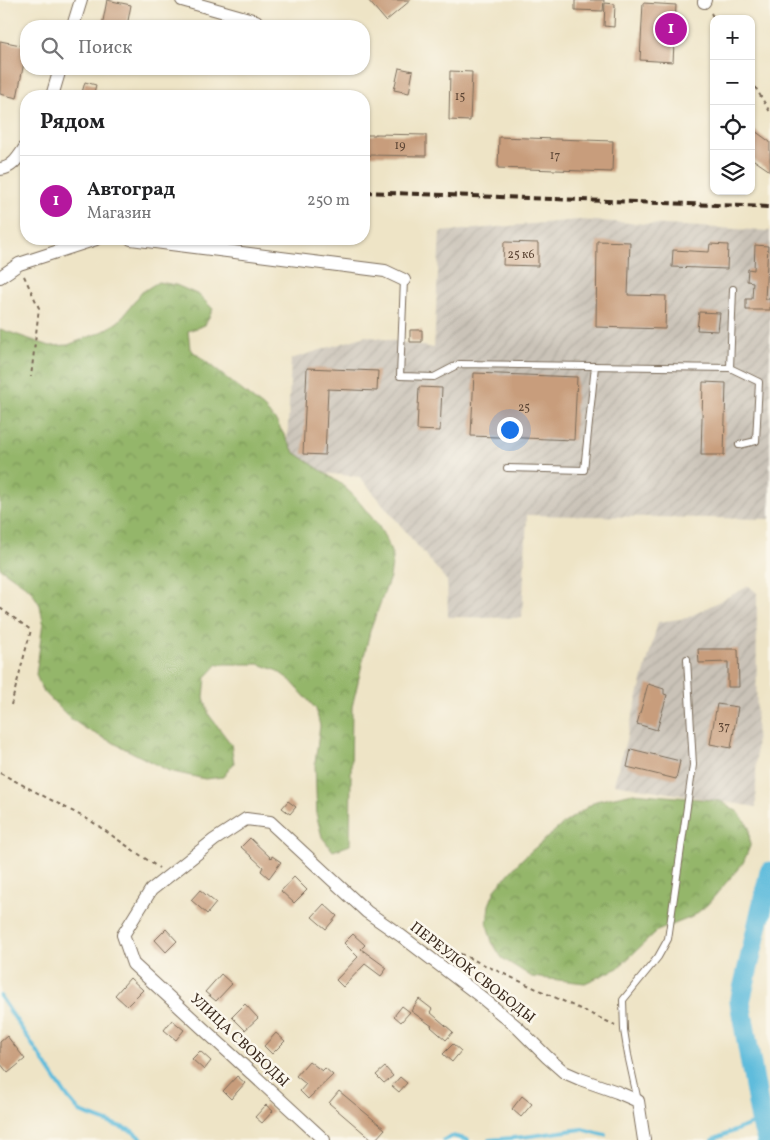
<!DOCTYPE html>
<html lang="ru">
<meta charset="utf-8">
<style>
:root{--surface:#fff;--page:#f2f2f2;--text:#202124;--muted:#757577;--line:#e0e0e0;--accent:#b5179e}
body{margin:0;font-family:Vollkorn,serif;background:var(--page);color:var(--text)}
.controls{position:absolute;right:15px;top:15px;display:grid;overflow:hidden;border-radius:10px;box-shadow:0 1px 4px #0004}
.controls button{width:45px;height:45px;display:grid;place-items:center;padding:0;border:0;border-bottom:1px solid var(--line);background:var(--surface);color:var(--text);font:25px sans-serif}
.you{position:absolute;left:509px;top:429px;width:18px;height:18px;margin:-12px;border:4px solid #fff;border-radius:50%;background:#1a73e8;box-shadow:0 0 0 8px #1a73e833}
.badge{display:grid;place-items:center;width:32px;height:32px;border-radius:50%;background:var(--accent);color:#fff;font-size:16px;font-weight:700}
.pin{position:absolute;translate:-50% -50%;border:2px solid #fff;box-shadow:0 1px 5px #0006}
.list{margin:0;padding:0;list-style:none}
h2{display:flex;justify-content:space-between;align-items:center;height:65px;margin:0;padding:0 20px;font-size:21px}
h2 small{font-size:16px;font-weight:400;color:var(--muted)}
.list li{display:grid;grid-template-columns:32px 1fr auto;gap:15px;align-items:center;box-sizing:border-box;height:90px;padding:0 20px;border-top:1px solid var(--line)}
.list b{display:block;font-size:19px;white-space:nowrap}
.list p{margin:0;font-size:16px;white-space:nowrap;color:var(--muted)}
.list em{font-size:16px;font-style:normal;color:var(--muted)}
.icon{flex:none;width:28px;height:28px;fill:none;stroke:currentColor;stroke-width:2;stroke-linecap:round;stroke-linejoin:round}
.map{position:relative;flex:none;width:770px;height:1140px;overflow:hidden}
.search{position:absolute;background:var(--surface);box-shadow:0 1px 4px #0004;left:20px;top:20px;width:350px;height:55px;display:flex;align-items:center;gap:12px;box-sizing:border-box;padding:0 18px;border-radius:20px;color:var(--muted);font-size:19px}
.panel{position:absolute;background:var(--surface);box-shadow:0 1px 4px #0004;left:20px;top:90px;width:350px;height:155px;border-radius:20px}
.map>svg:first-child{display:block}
.industrial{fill:url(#industrial-furrows)}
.forest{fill:url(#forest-crowns);stroke:#687044}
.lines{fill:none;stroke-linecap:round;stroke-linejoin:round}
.stream{stroke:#5ebcdc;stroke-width:4}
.river{stroke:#5ebcdc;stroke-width:21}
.building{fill:#c89d7c}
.service-casing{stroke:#7a6b59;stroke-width:8}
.minor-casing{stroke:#7a6b59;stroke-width:14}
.path{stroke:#7a6b59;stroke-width:2;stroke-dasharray:4 4;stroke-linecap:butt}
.service{stroke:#fff;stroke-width:6}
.minor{stroke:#fff;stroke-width:12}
.rail{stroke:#3b2a1e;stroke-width:4;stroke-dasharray:8 4;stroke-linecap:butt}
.labels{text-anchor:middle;stroke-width:5;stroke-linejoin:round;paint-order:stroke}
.number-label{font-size:12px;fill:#5e4736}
.street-label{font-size:15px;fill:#3b2a1e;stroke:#fbf7ec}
</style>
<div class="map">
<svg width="770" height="1140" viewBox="0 0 770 1140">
<defs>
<pattern id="industrial-furrows" width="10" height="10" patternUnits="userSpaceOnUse" patternTransform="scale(1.25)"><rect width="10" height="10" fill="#cac3b8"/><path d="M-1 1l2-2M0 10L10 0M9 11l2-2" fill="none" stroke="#aea89e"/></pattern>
<pattern id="forest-crowns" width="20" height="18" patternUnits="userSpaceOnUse" patternTransform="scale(1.25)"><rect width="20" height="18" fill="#94b66a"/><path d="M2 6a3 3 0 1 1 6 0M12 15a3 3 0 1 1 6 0" fill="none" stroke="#7a9457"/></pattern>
</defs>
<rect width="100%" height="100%" fill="#fbf7ec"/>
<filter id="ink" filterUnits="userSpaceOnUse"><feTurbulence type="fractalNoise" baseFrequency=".02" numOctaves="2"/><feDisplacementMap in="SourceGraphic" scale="10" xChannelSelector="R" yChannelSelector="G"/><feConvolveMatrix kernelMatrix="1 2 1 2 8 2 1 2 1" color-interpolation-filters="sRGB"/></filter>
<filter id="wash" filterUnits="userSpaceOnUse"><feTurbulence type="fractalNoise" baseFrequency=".0096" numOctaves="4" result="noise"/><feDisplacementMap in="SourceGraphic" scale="20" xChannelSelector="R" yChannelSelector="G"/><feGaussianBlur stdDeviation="1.12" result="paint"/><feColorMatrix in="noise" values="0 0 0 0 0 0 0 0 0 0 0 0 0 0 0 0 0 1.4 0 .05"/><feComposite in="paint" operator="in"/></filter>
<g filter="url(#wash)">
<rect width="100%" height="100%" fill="#eee4c6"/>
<path class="industrial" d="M 579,220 L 770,231 L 770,518 L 769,519 L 527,515 L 522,618 L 448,617 L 447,581 L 360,477 L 286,469 L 291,359 L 366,336 L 434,348 L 440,232 Z
M 749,586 L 757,593 L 756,807 L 614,784 L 658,622 L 687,618 Z"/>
<path class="forest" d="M 158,282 L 176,285 L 199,295 L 213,309 L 205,325 L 188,331 L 190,349 L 264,408 L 276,421 L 294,452 L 341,484 L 355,497 L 378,525 L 387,541 L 393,558 L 390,577 L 370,631 L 352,707 L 350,845 L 333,851 L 322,837 L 317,817 L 315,763 L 320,726 L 316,709 L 290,680 L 276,670 L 259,664 L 218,664 L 206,677 L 204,697 L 209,715 L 231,744 L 234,763 L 223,777 L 205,779 L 169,771 L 86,729 L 70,718 L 43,691 L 36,675 L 43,622 L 40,605 L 30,589 L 0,568 L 0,329 L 50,346 L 68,345 L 104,331 L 119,321 L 142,292 Z
M 633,793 L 721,801 L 738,812 L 749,827 L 750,846 L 743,863 L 707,905 L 692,917 L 657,931 L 618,968 L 585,983 L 532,977 L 502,958 L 492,942 L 487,924 L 489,905 L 496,888 L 522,859 L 563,824 L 596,801 Z"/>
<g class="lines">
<path class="stream" d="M 0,996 L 68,1098 L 80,1112 L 132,1131 L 143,1140
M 444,1140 L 452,1136 L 468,1140
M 489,1140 L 524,1137 L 582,1129 L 605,1135
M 712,1140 L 761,1120"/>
<path class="river" d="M 767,1140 L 761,1120 L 740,1002 L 770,872"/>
</g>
<g id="blocks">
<path class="building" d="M 107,0 L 131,5 L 127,26 L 102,26 Z
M 368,0 L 411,0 L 386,21 Z
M 575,0 L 604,0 L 603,11 L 575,10 Z
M 605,3 L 615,4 L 614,27 L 604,26 Z
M 643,3 L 676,5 L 673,62 L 640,60 Z
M 0,41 L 26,46 L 26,52 L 17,98 L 0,94 Z
M 399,68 L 413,71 L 409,93 L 394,90 Z
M 450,71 L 472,72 L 470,121 L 449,120 Z
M 85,82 L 96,85 L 93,96 L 81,96 Z
M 751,128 L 770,142 L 770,171 L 751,158 Z
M 375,134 L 426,135 L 426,156 L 364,155 L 364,135 L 375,135 Z
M 499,137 L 613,141 L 612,172 L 498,168 Z
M 597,241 L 630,242 L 628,295 L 666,296 L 665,329 L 596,327 Z
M 504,242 L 538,243 L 538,266 L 503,265 Z
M 710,244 L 728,245 L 727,269 L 672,267 L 673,250 L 709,252 Z
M 755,245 L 768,246 L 765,299 L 770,299 L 770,310 L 746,310 L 746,299 L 752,299 L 753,282 L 747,281 L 748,269 L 754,270 Z
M 699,312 L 720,313 L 718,331 L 697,330 Z
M 410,330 L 422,330 L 422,342 L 410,342 Z
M 307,368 L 378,371 L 377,391 L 328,389 L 325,455 L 303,454 Z
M 474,373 L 577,377 L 574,440 L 471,436 Z
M 703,382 L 726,383 L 724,455 L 701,455 Z
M 419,387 L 442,388 L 440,431 L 417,430 Z
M 698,649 L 738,649 L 739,687 L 728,687 L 728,662 L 699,663 Z
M 648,684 L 664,689 L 664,694 L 667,695 L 657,730 L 637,724 Z
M 717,704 L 738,707 L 731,748 L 710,744 Z
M 631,749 L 680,761 L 676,779 L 627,767 Z
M 288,801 L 296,807 L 290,814 L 282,808 Z
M 250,838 L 271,858 L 272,856 L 281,862 L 269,878 L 261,871 L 263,867 L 241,847 Z
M 294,877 L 307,890 L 294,903 L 281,891 Z
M 200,890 L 216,903 L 207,914 L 191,900 Z
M 324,904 L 337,916 L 326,929 L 312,917 Z
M 166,929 L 177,941 L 166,952 L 155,940 Z
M 353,934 L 365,945 L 361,949 L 387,968 L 381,976 L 365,964 L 343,987 L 336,980 L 358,957 L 344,943 Z
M 221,974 L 232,984 L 216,1001 L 205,992 Z
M 130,978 L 143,990 L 127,1006 L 115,995 Z
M 419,999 L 432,1009 L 430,1012 L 453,1032 L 446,1040 L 431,1027 L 432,1026 L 411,1011 Z
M 245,1004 L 258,1018 L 245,1030 L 232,1017 Z
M 402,1006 L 410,1012 L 401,1022 L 394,1016 Z
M 172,1020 L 184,1030 L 176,1040 L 164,1030 Z
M 276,1033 L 285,1041 L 272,1054 L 264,1046 Z
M 7,1036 L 25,1059 L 8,1073 L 0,1063 L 0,1042 Z
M 453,1044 L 461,1051 L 452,1062 L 443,1054 Z
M 200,1051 L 211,1061 L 204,1070 L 192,1059 Z
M 309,1061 L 322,1071 L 325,1068 L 333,1075 L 308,1099 L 300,1091 L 306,1084 L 296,1076 Z
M 385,1067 L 393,1076 L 384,1083 L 376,1075 Z
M 237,1076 L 245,1083 L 231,1099 L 223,1091 Z
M 400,1077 L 407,1083 L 399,1092 L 392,1086 Z
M 339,1091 L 385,1129 L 375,1140 L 372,1140 L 329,1103 Z
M 522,1096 L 532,1104 L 521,1117 L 512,1109 Z
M 266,1105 L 273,1111 L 262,1123 L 255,1117 Z"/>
</g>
</g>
<g filter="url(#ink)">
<use href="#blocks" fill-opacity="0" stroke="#7a6b59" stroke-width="1"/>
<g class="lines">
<defs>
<path id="service" d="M 404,280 L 400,376 L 434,377 L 459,364 L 730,368 L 733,289
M 730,368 L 759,382 L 756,441 L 739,445
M 507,468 L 584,470 L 595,366
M 638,1101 L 628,1055 L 624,1030 L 623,1000 L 658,957 L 668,939 L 693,765 L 687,659"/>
<path id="minor" d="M 182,0 L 256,21
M 704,2 L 705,0
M 73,26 L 81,0
M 52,96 L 60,69
M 0,169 C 13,168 19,156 26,146
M 131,239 L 385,271 L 404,280
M 0,277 L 19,264 L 96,239
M 324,1140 L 133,964 L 123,935 L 151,890 L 214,840 L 246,819 L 270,822 L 367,912 L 400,935 L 480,996 L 517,1027 L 547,1057 L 564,1072 L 580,1079 L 617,1092 L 638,1101 L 644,1140"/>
</defs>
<use href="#service" class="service-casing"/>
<use href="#minor" class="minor-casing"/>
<path class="path" d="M 711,13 L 714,19
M 751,80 L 770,112
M 24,276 L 39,308 L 31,377
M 0,608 L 31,630 L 11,705
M 0,773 L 91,821 L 159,868
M 437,948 L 452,950 L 615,1025"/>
<use href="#service" class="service"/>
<use href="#minor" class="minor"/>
<path class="rail" d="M 364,192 L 770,207"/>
</g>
</g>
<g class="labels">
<g class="number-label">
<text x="460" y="100">15</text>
<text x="400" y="149">19</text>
<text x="555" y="159">17</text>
<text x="521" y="258">25 к6</text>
<text x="524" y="411">25</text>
<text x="724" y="730">37</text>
</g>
<g class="street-label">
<text transform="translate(473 972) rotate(38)" y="5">ПЕРЕУЛОК СВОБОДЫ</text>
<text transform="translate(240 1040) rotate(43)" y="5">УЛИЦА СВОБОДЫ</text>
</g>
</g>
</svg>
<div class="controls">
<button>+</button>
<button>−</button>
<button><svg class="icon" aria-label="locate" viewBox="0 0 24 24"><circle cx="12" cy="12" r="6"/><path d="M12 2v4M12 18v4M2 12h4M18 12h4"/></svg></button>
<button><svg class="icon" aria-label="layers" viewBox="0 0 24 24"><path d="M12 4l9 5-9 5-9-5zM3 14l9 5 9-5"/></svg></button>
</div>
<div class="you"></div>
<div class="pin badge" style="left:671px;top:29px">1</div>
<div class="search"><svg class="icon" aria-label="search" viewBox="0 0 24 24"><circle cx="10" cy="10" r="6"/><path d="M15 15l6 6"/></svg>Поиск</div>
<section class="panel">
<h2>Рядом<small></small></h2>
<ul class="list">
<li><span class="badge">1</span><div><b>Автоград</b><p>Магазин</p></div><em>250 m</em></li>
</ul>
</section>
</div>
